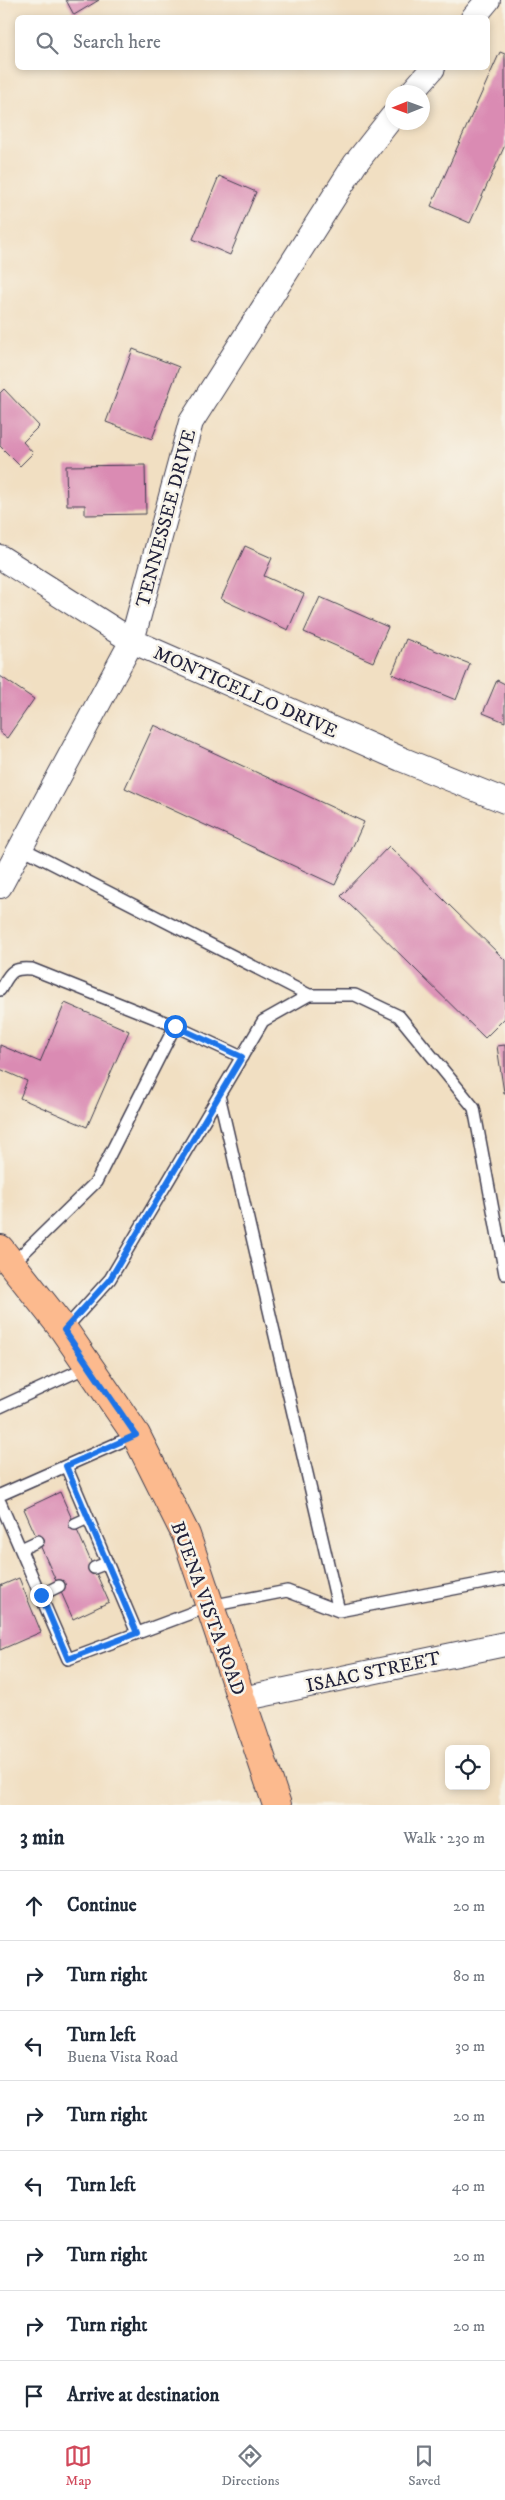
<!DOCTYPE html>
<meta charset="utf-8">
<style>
:root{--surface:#fff;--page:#f2f2f3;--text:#1f2937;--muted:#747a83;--line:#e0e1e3;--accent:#d1495b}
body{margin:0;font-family:"IM FELL DW Pica",serif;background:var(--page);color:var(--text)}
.controls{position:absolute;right:15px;bottom:15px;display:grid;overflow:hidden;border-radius:8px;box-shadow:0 2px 8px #0003}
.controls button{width:45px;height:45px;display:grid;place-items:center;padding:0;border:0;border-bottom:1px solid var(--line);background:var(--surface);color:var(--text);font:25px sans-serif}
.compass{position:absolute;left:385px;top:85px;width:45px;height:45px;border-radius:50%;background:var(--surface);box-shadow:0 2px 8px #0003;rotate:269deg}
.stop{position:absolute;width:15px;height:15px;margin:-11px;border:4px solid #1a73e8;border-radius:50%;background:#fff}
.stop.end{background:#1a73e8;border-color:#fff;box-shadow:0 1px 5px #0008}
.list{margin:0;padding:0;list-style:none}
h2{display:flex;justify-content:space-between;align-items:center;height:65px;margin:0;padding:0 20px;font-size:21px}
h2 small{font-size:16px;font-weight:400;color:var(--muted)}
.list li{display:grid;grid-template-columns:32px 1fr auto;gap:15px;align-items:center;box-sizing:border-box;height:70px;padding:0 20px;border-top:1px solid var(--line)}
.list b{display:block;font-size:19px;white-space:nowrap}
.list p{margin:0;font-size:16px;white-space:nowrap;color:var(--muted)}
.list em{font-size:16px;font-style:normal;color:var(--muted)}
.icon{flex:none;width:28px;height:28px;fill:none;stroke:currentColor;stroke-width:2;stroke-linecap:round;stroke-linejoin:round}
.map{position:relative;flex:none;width:505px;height:1805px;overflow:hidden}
.search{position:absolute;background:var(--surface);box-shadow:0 2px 8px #0003;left:15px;right:15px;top:15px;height:55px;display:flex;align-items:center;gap:12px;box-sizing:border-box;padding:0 18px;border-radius:8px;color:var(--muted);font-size:19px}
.sheet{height:625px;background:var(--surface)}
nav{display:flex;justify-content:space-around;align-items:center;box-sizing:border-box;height:70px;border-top:1px solid var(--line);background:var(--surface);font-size:14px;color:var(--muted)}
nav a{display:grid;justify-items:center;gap:2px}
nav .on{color:var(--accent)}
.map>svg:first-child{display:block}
.building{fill:#da8bb3}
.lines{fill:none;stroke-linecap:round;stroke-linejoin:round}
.service-casing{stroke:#413e4f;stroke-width:14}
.minor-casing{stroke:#413e4f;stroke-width:26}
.primary-casing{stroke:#413e4f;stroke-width:30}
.service{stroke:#fff;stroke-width:11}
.minor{stroke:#fff;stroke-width:24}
.primary{stroke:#fcba8e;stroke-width:28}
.route{stroke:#1a73e8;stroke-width:6}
.labels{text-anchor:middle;stroke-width:5;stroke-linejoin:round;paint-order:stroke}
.street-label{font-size:19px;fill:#22223b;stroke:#f7f3e8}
</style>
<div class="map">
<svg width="505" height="1805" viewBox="0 0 505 1805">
<rect width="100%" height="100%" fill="#f7f3e8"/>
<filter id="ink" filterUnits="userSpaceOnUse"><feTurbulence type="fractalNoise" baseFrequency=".02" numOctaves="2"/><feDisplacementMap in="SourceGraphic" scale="10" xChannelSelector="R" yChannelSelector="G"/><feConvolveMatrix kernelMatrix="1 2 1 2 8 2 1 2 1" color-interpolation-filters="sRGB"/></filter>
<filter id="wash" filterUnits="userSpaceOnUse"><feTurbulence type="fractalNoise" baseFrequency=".0096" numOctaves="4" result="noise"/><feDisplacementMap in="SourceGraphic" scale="20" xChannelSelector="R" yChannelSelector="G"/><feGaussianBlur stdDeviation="1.12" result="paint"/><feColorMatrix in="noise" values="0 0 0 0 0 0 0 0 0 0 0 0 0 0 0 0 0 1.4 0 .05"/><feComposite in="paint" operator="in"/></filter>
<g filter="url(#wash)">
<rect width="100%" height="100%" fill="#f1dfc2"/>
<g id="blocks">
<path class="building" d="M 66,0 L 99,0 L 74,15 Z
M 500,52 L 505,54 L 505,145 L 470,223 L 431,206 Z
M 219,176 L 256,192 L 230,255 L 193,239 Z
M 133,349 L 179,367 L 152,439 L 106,422 Z
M 4,389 L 39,426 L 23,442 L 33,453 L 20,466 L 0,446 L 0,393 Z
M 145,465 L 146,514 L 85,515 L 85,505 L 67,505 L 66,466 Z
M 245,546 L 272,558 L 264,576 L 304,594 L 288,630 L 221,599 Z
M 320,597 L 388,627 L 373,662 L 304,632 Z
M 406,639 L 470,664 L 456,700 L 392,674 Z
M 0,676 L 34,699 L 7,738 L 0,733 Z
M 497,680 L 505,684 L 505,722 L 483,713 Z
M 154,725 L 364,822 L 335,885 L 125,788 Z
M 389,846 L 505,960 L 505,1018 L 485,1038 L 341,896 Z
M 65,1003 L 129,1031 L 87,1127 L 20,1098 L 27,1081 L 0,1069 L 0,1045 L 40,1062 Z
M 505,1045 L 505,1093 L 504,1093 L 497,1046 Z
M 60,1492 L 109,1602 L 73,1619 L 24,1509 Z
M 19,1578 L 41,1632 L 0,1650 L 0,1586 Z"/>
</g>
</g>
<g filter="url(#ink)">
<use href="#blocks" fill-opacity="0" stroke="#413e4f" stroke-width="1"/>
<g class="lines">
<defs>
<path id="service" d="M 22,848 L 309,995
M 0,990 C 10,973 11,967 32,969 L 175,1026 L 242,1057
M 219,1095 L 339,1611
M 12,1264 L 96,1182 L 175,1026
M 64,1330 L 110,1279 L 263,1021 L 309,995 L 355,995 L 399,1016 L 474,1108 L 505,1274
M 0,1407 L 89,1366
M 66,1466 L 137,1633
M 0,1495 L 136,1435
M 0,1502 L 68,1659 L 210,1606 L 287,1591 L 339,1611 L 505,1579
M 75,1524 L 88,1518
M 21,1549 L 38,1541
M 94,1568 L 107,1563
M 41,1595 L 59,1586"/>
<path id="minor" d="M 473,18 L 488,0
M 412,92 L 433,68
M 0,557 L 132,641 L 401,759 L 505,801
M 0,886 L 132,641 L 191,422 L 355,164 L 392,117
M 242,1699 L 505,1644"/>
<path id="primary" d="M 0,1249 L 64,1330 L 136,1435 L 186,1535 L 277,1805"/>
</defs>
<use href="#service" class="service-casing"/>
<use href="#minor" class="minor-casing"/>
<use href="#primary" class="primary-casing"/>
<use href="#service" class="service"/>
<use href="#minor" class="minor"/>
<use href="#primary" class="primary"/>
</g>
</g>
<g class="lines" filter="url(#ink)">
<path class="route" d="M 41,1595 L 68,1659 L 137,1633 L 66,1466 L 136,1435 L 64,1330 L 110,1279 L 242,1057 L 175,1026"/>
</g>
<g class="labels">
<g class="street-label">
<text transform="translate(165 518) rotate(-75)" y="7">TENNESSEE DRIVE</text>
<text transform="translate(246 691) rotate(24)" y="7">MONTICELLO DRIVE</text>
<text transform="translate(209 1608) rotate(70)" y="7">BUENA VISTA ROAD</text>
<text transform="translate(373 1671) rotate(-12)" y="7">ISAAC STREET</text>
</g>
</g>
</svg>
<div class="controls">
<button><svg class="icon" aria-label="locate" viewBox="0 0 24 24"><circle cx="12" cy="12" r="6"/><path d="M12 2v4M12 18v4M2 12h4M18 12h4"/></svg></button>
</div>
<svg class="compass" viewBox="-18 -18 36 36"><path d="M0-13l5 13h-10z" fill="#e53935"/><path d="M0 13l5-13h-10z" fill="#747a83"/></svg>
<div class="stop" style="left:175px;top:1026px"></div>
<div class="stop end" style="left:41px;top:1595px"></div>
<div class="search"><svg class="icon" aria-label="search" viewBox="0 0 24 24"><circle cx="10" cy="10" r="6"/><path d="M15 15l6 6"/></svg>Search here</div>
</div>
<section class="sheet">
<h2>3 min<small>Walk · 230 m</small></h2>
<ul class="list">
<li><svg class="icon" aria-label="ahead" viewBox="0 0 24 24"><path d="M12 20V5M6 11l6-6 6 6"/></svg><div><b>Continue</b></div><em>20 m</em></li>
<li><svg class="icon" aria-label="right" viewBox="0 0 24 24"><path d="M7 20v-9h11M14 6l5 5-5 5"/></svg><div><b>Turn right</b></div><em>80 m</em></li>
<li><svg class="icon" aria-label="left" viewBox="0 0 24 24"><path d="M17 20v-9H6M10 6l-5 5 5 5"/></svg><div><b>Turn left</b><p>Buena Vista Road</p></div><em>30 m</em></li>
<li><svg class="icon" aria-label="right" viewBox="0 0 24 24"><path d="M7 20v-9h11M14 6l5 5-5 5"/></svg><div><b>Turn right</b></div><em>20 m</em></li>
<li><svg class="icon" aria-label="left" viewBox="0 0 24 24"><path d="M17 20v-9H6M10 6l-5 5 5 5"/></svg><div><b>Turn left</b></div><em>40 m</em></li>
<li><svg class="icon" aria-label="right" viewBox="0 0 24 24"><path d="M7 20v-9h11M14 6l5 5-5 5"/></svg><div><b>Turn right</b></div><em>20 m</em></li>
<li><svg class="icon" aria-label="right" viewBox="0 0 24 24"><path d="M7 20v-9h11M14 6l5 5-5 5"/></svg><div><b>Turn right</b></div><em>20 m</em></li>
<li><svg class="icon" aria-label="arrive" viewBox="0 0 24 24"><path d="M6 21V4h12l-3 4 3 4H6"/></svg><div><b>Arrive at destination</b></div></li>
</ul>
</section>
<nav>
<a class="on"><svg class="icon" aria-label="map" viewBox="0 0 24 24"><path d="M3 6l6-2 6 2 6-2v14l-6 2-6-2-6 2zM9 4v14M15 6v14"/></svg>Map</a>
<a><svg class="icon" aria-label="directions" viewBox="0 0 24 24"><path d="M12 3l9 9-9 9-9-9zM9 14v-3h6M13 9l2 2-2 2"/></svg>Directions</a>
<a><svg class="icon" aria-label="saved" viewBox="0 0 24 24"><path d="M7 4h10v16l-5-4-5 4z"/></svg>Saved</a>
</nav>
